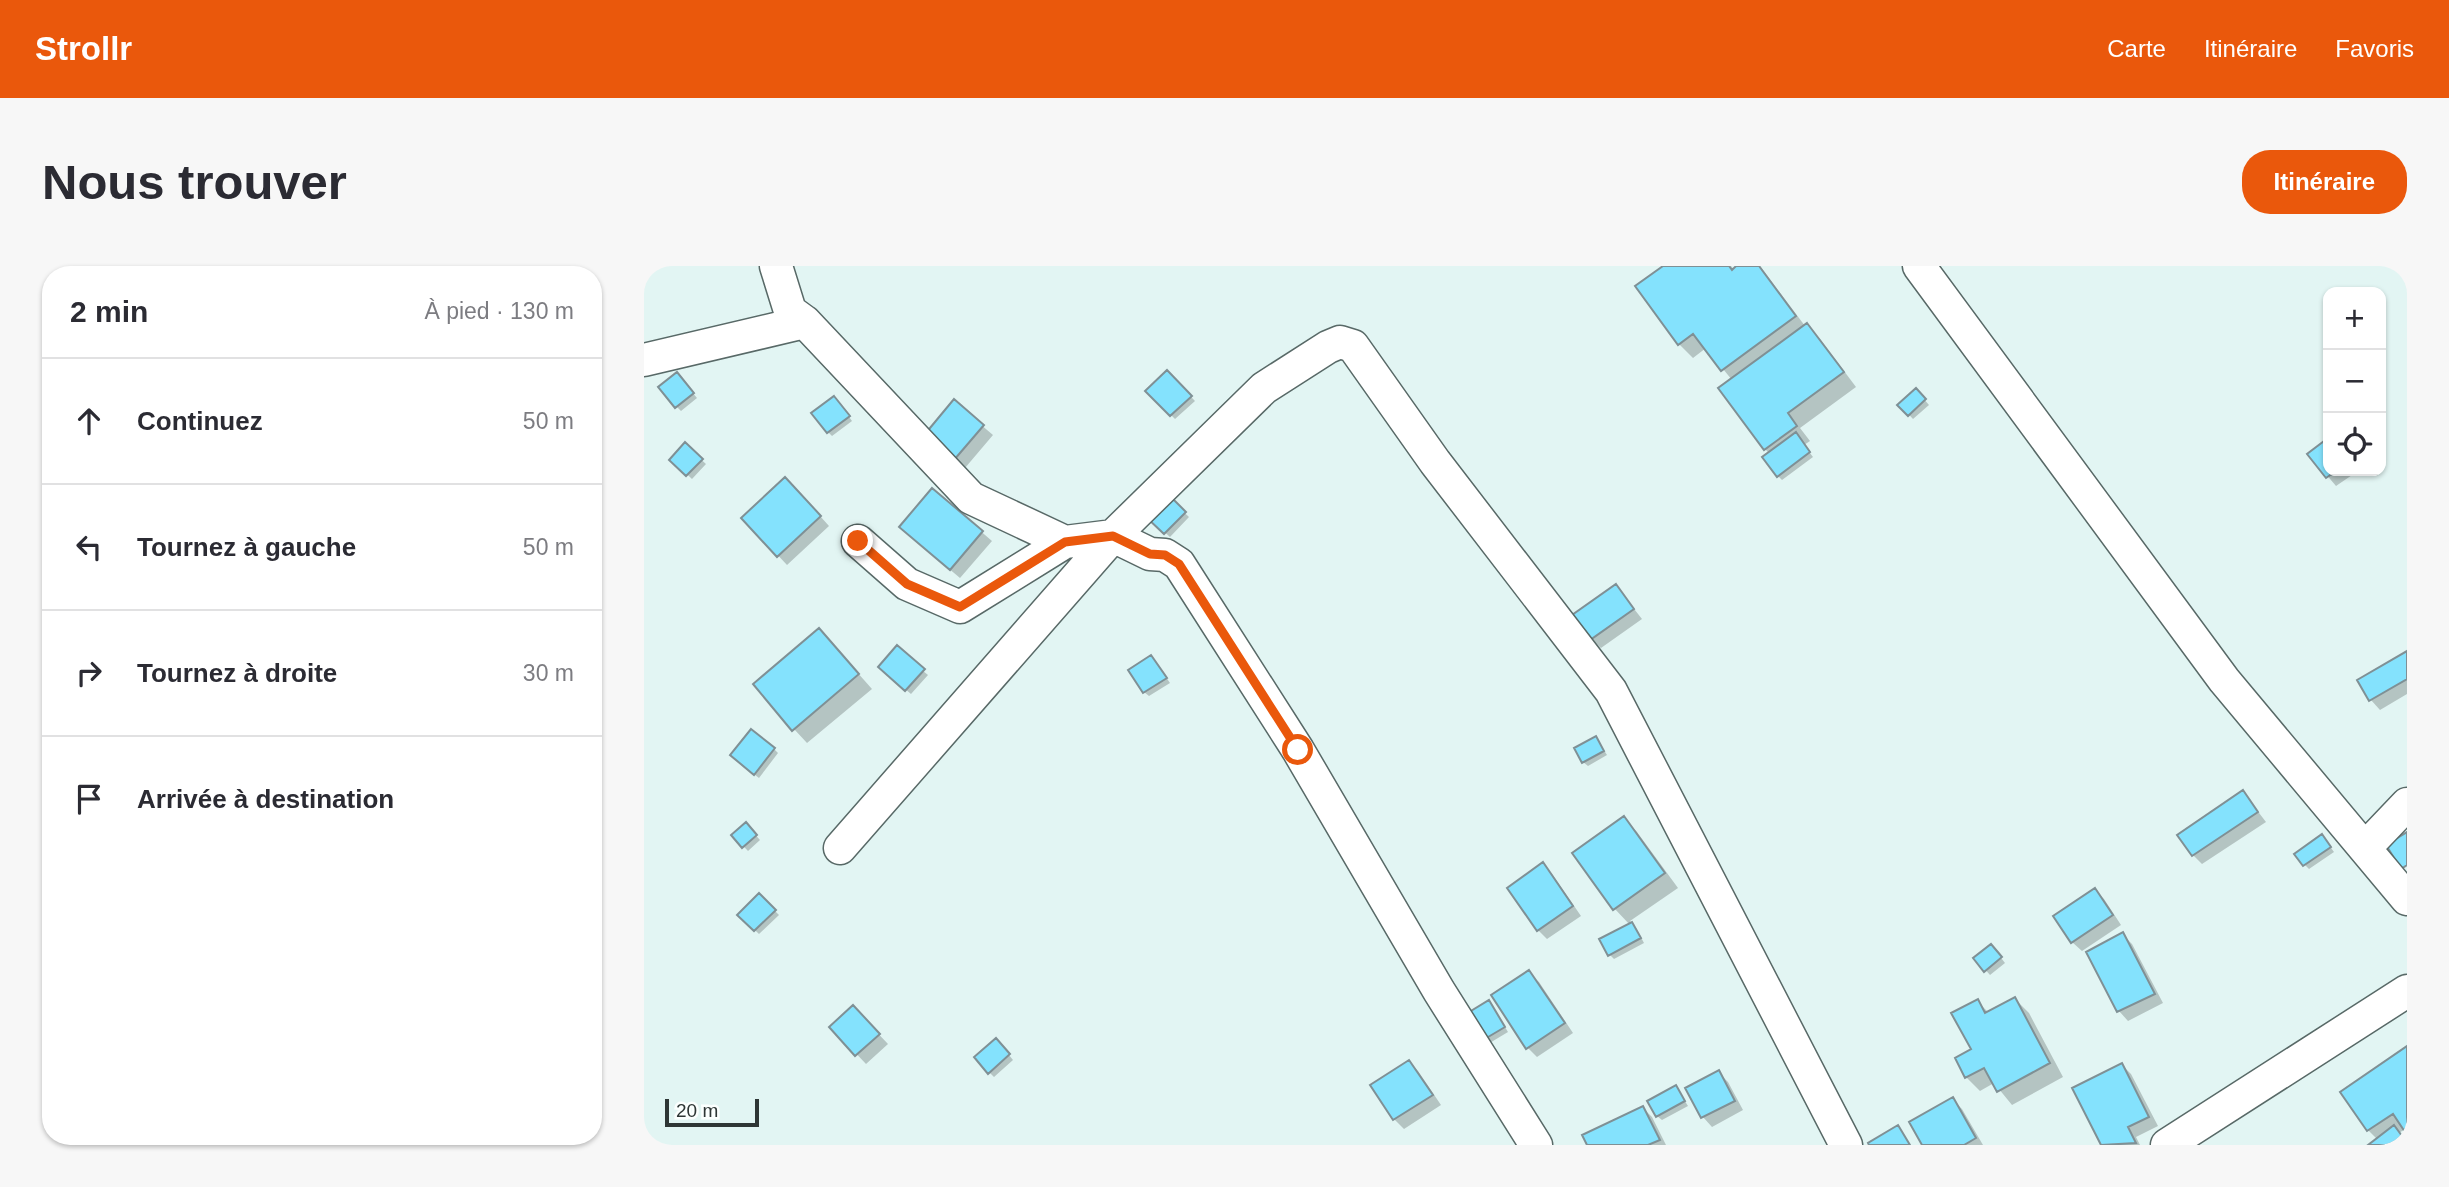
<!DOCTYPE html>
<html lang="fr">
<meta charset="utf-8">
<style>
:root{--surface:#fff;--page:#f7f7f7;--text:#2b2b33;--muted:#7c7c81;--line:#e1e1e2;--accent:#ea580c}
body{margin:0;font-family:Arial,sans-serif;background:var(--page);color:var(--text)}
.controls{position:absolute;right:21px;top:21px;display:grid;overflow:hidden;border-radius:14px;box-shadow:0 2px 5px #0004}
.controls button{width:63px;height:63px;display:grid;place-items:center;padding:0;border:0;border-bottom:2px solid var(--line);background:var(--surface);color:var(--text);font:35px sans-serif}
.scale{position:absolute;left:21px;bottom:18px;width:94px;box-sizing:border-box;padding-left:7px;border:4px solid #2e3635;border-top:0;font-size:19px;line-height:24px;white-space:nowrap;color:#2e3635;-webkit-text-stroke:5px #fbfffe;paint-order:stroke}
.stop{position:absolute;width:21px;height:21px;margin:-16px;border:5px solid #ea580c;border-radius:50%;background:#fff}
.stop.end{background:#ea580c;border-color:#fff;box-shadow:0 2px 7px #0008}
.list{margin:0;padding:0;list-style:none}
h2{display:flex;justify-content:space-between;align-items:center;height:91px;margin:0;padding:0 28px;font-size:30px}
h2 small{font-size:23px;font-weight:400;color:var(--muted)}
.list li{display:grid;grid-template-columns:46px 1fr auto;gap:21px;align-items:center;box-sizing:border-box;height:126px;padding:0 28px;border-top:2px solid var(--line)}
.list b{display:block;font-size:26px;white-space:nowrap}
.list em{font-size:23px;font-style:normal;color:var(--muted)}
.icon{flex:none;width:38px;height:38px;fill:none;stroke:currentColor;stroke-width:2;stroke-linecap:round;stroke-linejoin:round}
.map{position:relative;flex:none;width:1763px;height:879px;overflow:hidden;border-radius:28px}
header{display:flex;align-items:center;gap:42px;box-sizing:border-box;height:98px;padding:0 35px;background:var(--accent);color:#fff}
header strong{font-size:33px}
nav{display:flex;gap:38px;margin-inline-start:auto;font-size:24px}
.intro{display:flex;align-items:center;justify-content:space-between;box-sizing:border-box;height:168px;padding:0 42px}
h1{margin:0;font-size:49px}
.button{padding:18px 32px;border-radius:28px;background:var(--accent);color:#fff;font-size:24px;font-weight:700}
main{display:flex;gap:42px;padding:0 42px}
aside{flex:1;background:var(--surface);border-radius:28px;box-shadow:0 2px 5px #0004}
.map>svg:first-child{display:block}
.shadow{fill:#0003}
.building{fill:#84e2fd;stroke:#7f9095;stroke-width:2}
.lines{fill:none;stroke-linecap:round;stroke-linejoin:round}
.minor-casing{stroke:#586967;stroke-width:35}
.minor{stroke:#fff;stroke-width:32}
.route{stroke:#ea580c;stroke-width:9}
</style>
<header>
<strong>Strollr</strong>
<nav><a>Carte</a><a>Itinéraire</a><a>Favoris</a></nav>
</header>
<div class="intro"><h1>Nous trouver</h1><a class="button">Itinéraire</a></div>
<main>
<aside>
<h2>2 min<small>À pied · 130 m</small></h2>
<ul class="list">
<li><svg class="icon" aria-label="ahead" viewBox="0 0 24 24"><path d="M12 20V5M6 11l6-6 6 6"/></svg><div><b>Continuez</b></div><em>50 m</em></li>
<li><svg class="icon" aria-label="left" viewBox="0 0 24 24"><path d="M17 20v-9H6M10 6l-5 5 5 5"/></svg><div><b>Tournez à gauche</b></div><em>50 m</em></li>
<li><svg class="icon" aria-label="right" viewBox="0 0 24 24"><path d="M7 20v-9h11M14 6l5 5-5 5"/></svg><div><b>Tournez à droite</b></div><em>30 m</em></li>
<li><svg class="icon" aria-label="arrive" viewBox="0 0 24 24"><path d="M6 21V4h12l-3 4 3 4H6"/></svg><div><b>Arrivée à destination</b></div></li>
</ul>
</aside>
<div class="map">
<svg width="1763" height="879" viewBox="0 0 1763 879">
<rect width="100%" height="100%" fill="#e2f5f3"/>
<path class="shadow" d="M 1022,0 L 1087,0 L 1090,4 L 1095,0 L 1116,0 L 1161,60 L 1176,73 L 1212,121 L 1156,162 L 1166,175 L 1160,179 L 1169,191 L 1138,214 L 1134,210 L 1126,188 L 1121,183 L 1088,114 L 1062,82 L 1049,92 L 1035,78 L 993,21 Z
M 523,106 L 551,135 L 531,153 L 503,125 Z
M 37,113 L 53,132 L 37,145 L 32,140 Z
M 1272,124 L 1285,139 L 1269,153 L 1256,139 Z
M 310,136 L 349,169 L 321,202 L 292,177 Z
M 195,137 L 208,155 L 188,170 L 184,166 Z
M 1684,174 L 1684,205 L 1714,205 L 1692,220 L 1665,188 Z
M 41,179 L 62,198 L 48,213 L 28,194 Z
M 151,222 L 185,260 L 143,299 L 99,252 Z
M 289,224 L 348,275 L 316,312 L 266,270 Z
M 523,230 L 545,251 L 526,271 L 503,250 Z
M 972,320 L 998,353 L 957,382 L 947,373 Z
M 189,379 L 228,423 L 163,477 L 150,463 Z
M 1763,387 L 1763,428 L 1736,444 L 1727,434 L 1715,415 Z
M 511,395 L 526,417 L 505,430 L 500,426 Z
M 240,405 L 279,405 L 284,409 L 267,428 Z
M 952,472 L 963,489 L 944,500 L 939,496 Z
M 130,483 L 134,487 L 115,512 L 92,494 Z
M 1599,526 L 1622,556 L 1558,598 L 1549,589 Z
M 980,552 L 993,566 L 1034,622 L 986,655 L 992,662 L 1000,677 L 970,693 L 966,689 L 986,659 L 970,642 Z
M 106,563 L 116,574 L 104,585 L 89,569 Z
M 1682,575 L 1690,586 L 1665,603 L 1661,599 Z
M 899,599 L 908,608 L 937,650 L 903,673 L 894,664 Z
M 1451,624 L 1460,633 L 1477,659 L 1438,685 L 1428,676 Z
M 115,629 L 135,649 L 115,668 L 95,649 Z
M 1479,669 L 1488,678 L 1519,737 L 1484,755 L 1475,745 L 1444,686 Z
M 1351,684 L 1361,697 L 1346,709 L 1332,693 Z
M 885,707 L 895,716 L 929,767 L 893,791 L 884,782 Z
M 1371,733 L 1385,747 L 1419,811 L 1368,839 L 1350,817 L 1336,825 L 1322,811 L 1330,784 L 1333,735 L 1345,747 Z
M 209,741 L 244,778 L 222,798 L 187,761 Z
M 849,741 L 864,766 L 844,778 L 840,773 Z
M 356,778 L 369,794 L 350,811 L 345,806 Z
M 1763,783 L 1761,863 L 1755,867 L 1763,879 L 1727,879 L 1734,874 L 1724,864 Z
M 765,796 L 774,805 L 797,839 L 760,863 L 750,853 L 728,820 Z
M 1478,799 L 1487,808 L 1514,860 L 1492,871 L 1496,879 L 1459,879 L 1431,822 Z
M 1074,806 L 1084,816 L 1099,844 L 1068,861 L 1059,851 L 1044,822 Z
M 1032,821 L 1044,840 L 1018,854 L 1013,850 Z
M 1308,833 L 1318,843 L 1339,879 L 1280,879 L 1267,857 Z
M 999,842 L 1008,851 L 1022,879 L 945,879 L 940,870 Z"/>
<path class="building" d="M 1019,0 L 1085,0 L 1088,4 L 1092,0 L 1115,0 L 1152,50 L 1077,105 L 1049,68 L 1034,79 L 991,20 Z
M 1163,57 L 1200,106 L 1144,147 L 1153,160 L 1120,184 L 1074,122 Z
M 523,104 L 548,130 L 526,150 L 501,125 Z
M 33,106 L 50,127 L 31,142 L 14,121 Z
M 1272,122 L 1282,133 L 1264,150 L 1253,139 Z
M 190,130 L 206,150 L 183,167 L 167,147 Z
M 310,133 L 340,159 L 310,194 L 281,168 Z
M 1152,166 L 1166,186 L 1133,211 L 1118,191 Z
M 1684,172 L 1684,205 L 1692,205 L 1682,212 L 1663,188 Z
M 41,176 L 59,193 L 42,210 L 25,194 Z
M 141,211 L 177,250 L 133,291 L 97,252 Z
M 288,222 L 339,265 L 306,304 L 255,261 Z
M 523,227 L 542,246 L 520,268 L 501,250 Z
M 972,318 L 990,343 L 946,374 L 928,349 Z
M 175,362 L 215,408 L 148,465 L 109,418 Z
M 253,379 L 281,403 L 261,425 L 234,401 Z
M 1763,385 L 1763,413 L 1725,435 L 1713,414 Z
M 507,389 L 523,412 L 499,427 L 484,404 Z
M 107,463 L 131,482 L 110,509 L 86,489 Z
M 952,470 L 960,485 L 938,497 L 930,482 Z
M 1599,524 L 1614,546 L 1548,590 L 1533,569 Z
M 980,550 L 1021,607 L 969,644 L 928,587 Z
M 102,556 L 113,569 L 98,582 L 87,569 Z
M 1763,566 L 1763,599 L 1757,603 L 1742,579 Z
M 1678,568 L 1687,581 L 1659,600 L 1650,588 Z
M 899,596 L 929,640 L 893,665 L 863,622 Z
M 1451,622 L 1469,649 L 1427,677 L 1409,650 Z
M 115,627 L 132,644 L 110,665 L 93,649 Z
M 988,656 L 997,672 L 964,690 L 955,673 Z
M 1479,666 L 1511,728 L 1473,746 L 1442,686 Z
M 1347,678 L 1358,691 L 1340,706 L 1329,692 Z
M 885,704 L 921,757 L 882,783 L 847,729 Z
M 1371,731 L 1406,797 L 1353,826 L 1340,802 L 1321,812 L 1311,792 L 1327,783 L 1307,747 L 1334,733 L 1341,747 Z
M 845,734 L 861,761 L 839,774 L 822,748 Z
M 209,739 L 236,768 L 211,790 L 185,761 Z
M 352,772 L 366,788 L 344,808 L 330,791 Z
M 1763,780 L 1763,869 L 1749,848 L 1723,865 L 1696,826 Z
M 765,794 L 789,829 L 749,854 L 726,819 Z
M 1478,797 L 1505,851 L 1484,861 L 1492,877 L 1457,879 L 1428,822 Z
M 1075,804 L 1091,835 L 1057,852 L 1041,822 Z
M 1032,819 L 1041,835 L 1012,851 L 1003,835 Z
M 1309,831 L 1332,872 L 1320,879 L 1278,879 L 1265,856 Z
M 999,840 L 1016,874 L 1004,879 L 943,879 L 938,869 Z
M 1254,859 L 1266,879 L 1225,879 L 1224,877 Z
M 1750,859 L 1763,877 L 1760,879 L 1724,879 Z"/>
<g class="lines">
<defs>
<path id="minor" d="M 132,0 L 146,45 L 161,56 L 327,232 L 421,276
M 1275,0 L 1580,414 L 1763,633
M 0,94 L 161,56
M 214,275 L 263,318 L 316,341 L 421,276 L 469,270 L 506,288 L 521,289 L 535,298 L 654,484 L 795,725 L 892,879
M 196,582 L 469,270 L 620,122 L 684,81 L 696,76 L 709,80 L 791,196 L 967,425 L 1202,879
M 1721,582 L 1763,538
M 1523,879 L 1763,725"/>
</defs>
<use href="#minor" class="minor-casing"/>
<use href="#minor" class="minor"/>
</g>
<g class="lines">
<path class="route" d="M 214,275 L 263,318 L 316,341 L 421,276 L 469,270 L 506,288 L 521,289 L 535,298 L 654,484"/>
</g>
</svg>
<div class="controls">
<button>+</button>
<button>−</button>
<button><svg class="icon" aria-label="locate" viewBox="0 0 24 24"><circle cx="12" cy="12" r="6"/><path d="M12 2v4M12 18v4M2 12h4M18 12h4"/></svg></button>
</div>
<div class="scale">20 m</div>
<div class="stop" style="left:654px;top:484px"></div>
<div class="stop end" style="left:214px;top:275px"></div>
</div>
</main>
